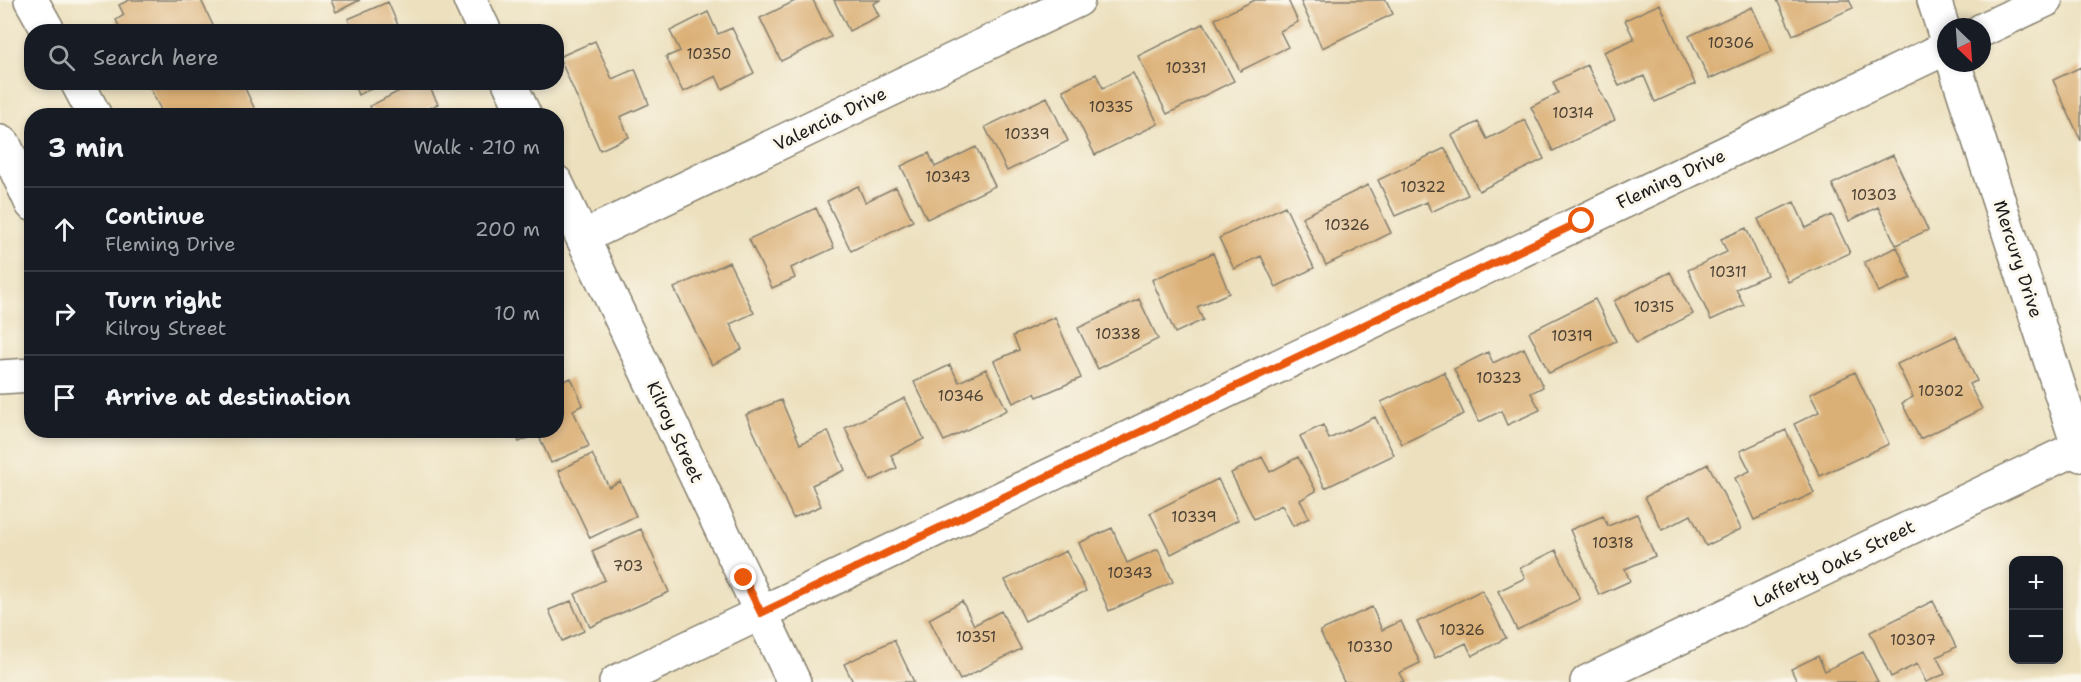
<!DOCTYPE html>
<meta charset="utf-8">
<style>
:root{--surface:#171b24;--page:#20242c;--text:#f1f3f6;--muted:#9ea1a6;--line:#363941}
body{margin:0;font-family:"Shantell Sans",sans-serif;background:var(--page);color:var(--text)}
.controls{position:absolute;right:18px;bottom:18px;display:grid;overflow:hidden;border-radius:12px;box-shadow:0 3px 9px #0003}
.controls button{width:54px;height:54px;display:grid;place-items:center;padding:0;border:0;border-bottom:2px solid var(--line);background:var(--surface);color:var(--text);font:30px sans-serif}
.compass{position:absolute;left:1937px;top:18px;width:54px;height:54px;border-radius:50%;background:var(--surface);box-shadow:0 3px 9px #0003;rotate:155deg}
.stop{position:absolute;width:18px;height:18px;margin:-14px;border:4px solid #ea580c;border-radius:50%;background:#fff}
.stop.end{background:#ea580c;border-color:#fff;box-shadow:0 2px 6px #0008}
.list{margin:0;padding:0;list-style:none}
h2{display:flex;justify-content:space-between;align-items:center;height:78px;margin:0;padding:0 24px;font-size:26px}
h2 small{font-size:20px;font-weight:400;color:var(--muted)}
.list li{display:grid;grid-template-columns:39px 1fr auto;gap:18px;align-items:center;box-sizing:border-box;height:84px;padding:0 24px;border-top:2px solid var(--line)}
.list b{display:block;font-size:22px;white-space:nowrap}
.list p{margin:0;font-size:20px;white-space:nowrap;color:var(--muted)}
.list em{font-size:20px;font-style:normal;color:var(--muted)}
.icon{flex:none;width:33px;height:33px;fill:none;stroke:currentColor;stroke-width:2;stroke-linecap:round;stroke-linejoin:round}
.map{position:relative;flex:none;width:2081px;height:682px;overflow:hidden}
.search{position:absolute;background:var(--surface);box-shadow:0 3px 9px #0003;left:24px;top:24px;width:540px;height:66px;display:flex;align-items:center;gap:15px;box-sizing:border-box;padding:0 21px;border-radius:24px;color:var(--muted);font-size:22px}
.panel{position:absolute;background:var(--surface);box-shadow:0 3px 9px #0003;left:24px;top:108px;width:540px;height:330px;border-radius:24px}
.map>svg:first-child{display:block}
.building{fill:#dbb077}
.lines{fill:none;stroke-linecap:round;stroke-linejoin:round}
.minor-casing{stroke:#847e6d;stroke-width:36}
.minor{stroke:#fff;stroke-width:33}
.route{stroke:#ea580c;stroke-width:8}
.labels{text-anchor:middle;stroke-width:6;stroke-linejoin:round;paint-order:stroke}
.number-label{font-size:15px;fill:#4c4133}
.street-label{font-size:18px;fill:#1c1c1c;stroke:#fbf7ec}
</style>
<div class="map">
<svg width="2081" height="682" viewBox="0 0 2081 682">
<rect width="100%" height="100%" fill="#fbf7ec"/>
<filter id="ink" filterUnits="userSpaceOnUse"><feTurbulence type="fractalNoise" baseFrequency=".0167" numOctaves="2"/><feDisplacementMap in="SourceGraphic" scale="12" xChannelSelector="R" yChannelSelector="G"/><feConvolveMatrix kernelMatrix="1 2 1 2 8 2 1 2 1" color-interpolation-filters="sRGB"/></filter>
<filter id="wash" filterUnits="userSpaceOnUse"><feTurbulence type="fractalNoise" baseFrequency=".008" numOctaves="4" result="noise"/><feDisplacementMap in="SourceGraphic" scale="24" xChannelSelector="R" yChannelSelector="G"/><feGaussianBlur stdDeviation="1.35" result="paint"/><feColorMatrix in="noise" values="0 0 0 0 0 0 0 0 0 0 0 0 0 0 0 0 0 1.4 0 .05"/><feComposite in="paint" operator="in"/></filter>
<g filter="url(#wash)">
<rect width="100%" height="100%" fill="#ece0be"/>
<g id="blocks">
<path class="building" d="M 129,0 L 201,0 L 216,32 L 122,32 L 116,20 L 124,15 L 119,5 Z
M 331,0 L 360,0 L 336,12 Z
M 797,0 L 813,0 L 831,37 L 781,61 L 760,18 Z
M 834,0 L 880,0 L 873,4 L 879,16 L 849,31 Z
M 1255,0 L 1288,0 L 1298,22 L 1280,31 L 1288,47 L 1240,71 L 1215,19 Z
M 1300,0 L 1386,0 L 1393,14 L 1322,48 Z
M 1777,0 L 1849,0 L 1853,8 L 1793,35 Z
M 388,2 L 401,32 L 354,32 L 348,19 Z
M 1660,4 L 1695,84 L 1655,102 L 1644,76 L 1619,86 L 1604,52 L 1634,39 L 1625,20 Z
M 1752,7 L 1772,51 L 1709,79 L 1689,36 Z
M 708,12 L 718,34 L 732,28 L 754,73 L 722,89 L 716,76 L 683,92 L 666,57 L 680,51 L 670,31 Z
M 1204,23 L 1234,81 L 1167,114 L 1138,56 Z
M 595,41 L 612,79 L 635,69 L 649,104 L 620,117 L 629,137 L 600,150 L 559,57 Z
M 1587,65 L 1615,120 L 1553,151 L 1531,107 L 1558,93 L 1553,82 Z
M 2081,67 L 2081,141 L 2053,80 Z
M 1133,73 L 1158,124 L 1095,155 L 1063,90 L 1096,74 L 1103,88 Z
M 147,82 L 242,82 L 258,116 L 164,116 Z
M 353,82 L 387,82 L 358,95 Z
M 417,82 L 427,82 L 438,104 L 424,111 L 426,116 L 375,116 L 370,106 Z
M 1047,97 L 1068,141 L 1007,171 L 985,127 Z
M 1525,120 L 1544,159 L 1479,191 L 1452,135 L 1478,122 L 1487,139 Z
M 976,147 L 995,186 L 927,219 L 901,166 L 929,153 L 935,167 Z
M 1445,148 L 1468,195 L 1431,212 L 1427,202 L 1395,216 L 1378,180 Z
M 1893,155 L 1928,230 L 1896,245 L 1878,207 L 1849,221 L 1832,184 Z
M 1368,185 L 1391,233 L 1326,265 L 1302,217 Z
M 858,186 L 865,202 L 896,187 L 913,221 L 851,251 L 827,201 Z
M 1794,202 L 1806,228 L 1832,215 L 1850,253 L 1788,282 L 1758,219 Z
M 1285,206 L 1314,268 L 1276,287 L 1261,256 L 1234,269 L 1219,238 Z
M 816,208 L 834,248 L 791,268 L 795,278 L 772,288 L 749,239 Z
M 1746,228 L 1767,275 L 1736,289 L 1744,305 L 1711,320 L 1688,270 L 1727,252 L 1721,239 Z
M 1897,247 L 1911,278 L 1878,292 L 1864,262 Z
M 1213,253 L 1229,293 L 1197,307 L 1203,320 L 1175,333 L 1152,280 Z
M 729,262 L 754,313 L 730,324 L 742,349 L 712,365 L 674,288 Z
M 1670,272 L 1693,314 L 1636,343 L 1614,301 Z
M 1139,299 L 1158,339 L 1098,369 L 1078,328 Z
M 1595,299 L 1616,341 L 1549,373 L 1529,332 Z
M 1055,317 L 1081,378 L 1037,397 L 1035,393 L 1013,403 L 994,361 L 1019,350 L 1013,336 Z
M 1956,336 L 1977,381 L 1969,384 L 1982,409 L 1920,439 L 1902,403 L 1913,397 L 1897,364 Z
M 1524,348 L 1543,387 L 1531,393 L 1540,410 L 1507,425 L 1501,411 L 1479,422 L 1454,369 L 1488,352 L 1493,363 Z
M 950,365 L 959,382 L 986,369 L 1007,410 L 944,441 L 914,382 Z
M 1444,372 L 1464,414 L 1402,444 L 1381,402 Z
M 1855,372 L 1889,444 L 1820,476 L 1794,424 L 1819,412 L 1810,394 Z
M 571,378 L 583,405 L 573,410 L 589,446 L 551,463 L 538,434 L 519,442 L 514,430 L 556,430 L 556,384 Z
M 905,398 L 924,439 L 891,455 L 897,468 L 870,481 L 845,428 Z
M 781,400 L 800,444 L 828,431 L 845,470 L 812,485 L 821,506 L 793,518 L 746,415 Z
M 1375,417 L 1394,455 L 1325,488 L 1300,436 L 1323,425 L 1329,439 Z
M 1786,430 L 1814,493 L 1754,520 L 1735,478 L 1750,471 L 1740,451 Z
M 592,454 L 609,487 L 620,481 L 636,516 L 590,538 L 558,471 Z
M 1262,457 L 1270,472 L 1298,457 L 1316,491 L 1300,500 L 1309,518 L 1293,526 L 1282,505 L 1254,519 L 1231,473 Z
M 1708,464 L 1741,529 L 1706,546 L 1691,515 L 1662,530 L 1645,497 Z
M 1218,479 L 1238,520 L 1171,554 L 1150,513 Z
M 1637,514 L 1655,556 L 1625,569 L 1630,581 L 1599,595 L 1570,530 L 1603,516 L 1608,526 Z
M 1112,528 L 1127,563 L 1158,549 L 1173,582 L 1109,611 L 1079,543 Z
M 641,529 L 669,592 L 590,627 L 575,594 L 605,580 L 592,551 Z
M 1556,550 L 1580,599 L 1517,630 L 1498,591 L 1525,578 L 1520,568 Z
M 1066,551 L 1086,591 L 1025,621 L 1005,580 Z
M 1482,590 L 1506,638 L 1472,656 L 1466,643 L 1435,658 L 1417,622 Z
M 571,601 L 584,631 L 562,641 L 549,610 Z
M 962,601 L 974,625 L 1001,611 L 1021,649 L 960,680 L 929,619 Z
M 1933,601 L 1956,647 L 1937,657 L 1945,674 L 1926,682 L 1917,664 L 1891,677 L 1870,632 Z
M 1372,607 L 1382,630 L 1401,621 L 1420,663 L 1399,673 L 1404,682 L 1344,682 L 1320,631 Z
M 894,640 L 914,682 L 853,682 L 844,664 Z
M 1863,652 L 1878,682 L 1797,682 L 1791,669 L 1818,656 L 1825,671 Z"/>
</g>
</g>
<g filter="url(#ink)">
<use href="#blocks" fill-opacity="0" stroke="#847e6d" stroke-width="1.5"/>
<g class="lines">
<defs>
<path id="minor" d="M 31,0 L 49,32
M 470,0 L 485,32
M 1934,0 L 1946,38
M 1982,30 L 2046,0
M 1954,63 L 2081,455
M 77,82 L 95,116
M 509,82 L 525,116
M 0,142 L 4,144 L 32,204
M 556,182 L 794,682
M 583,237 L 1078,0
M 0,377 L 32,375
M 616,682 L 1946,48
M 1587,682 L 2081,446"/>
</defs>
<use href="#minor" class="minor-casing"/>
<use href="#minor" class="minor"/>
</g>
</g>
<g class="lines" filter="url(#ink)">
<path class="route" d="M 744,578 L 761,613 L 1582,221"/>
</g>
<g class="labels">
<g class="number-label">
<text x="1731" y="48">10306</text>
<text x="709" y="59">10350</text>
<text x="1186" y="73">10331</text>
<text x="1111" y="112">10335</text>
<text x="1573" y="118">10314</text>
<text x="1027" y="139">10339</text>
<text x="948" y="182">10343</text>
<text x="1423" y="192">10322</text>
<text x="1874" y="200">10303</text>
<text x="1347" y="230">10326</text>
<text x="1728" y="277">10311</text>
<text x="1654" y="312">10315</text>
<text x="1118" y="339">10338</text>
<text x="1572" y="341">10319</text>
<text x="1499" y="383">10323</text>
<text x="1941" y="396">10302</text>
<text x="961" y="401">10346</text>
<text x="1194" y="522">10339</text>
<text x="1613" y="548">10318</text>
<text x="628" y="571">703</text>
<text x="1130" y="578">10343</text>
<text x="1462" y="635">10326</text>
<text x="976" y="642">10351</text>
<text x="1913" y="645">10307</text>
<text x="1370" y="652">10330</text>
</g>
<g class="street-label">
<text transform="translate(830 119) rotate(-26)" y="6">Valencia Drive</text>
<text transform="translate(1671 179) rotate(-25)" y="6">Fleming Drive</text>
<text transform="translate(2018 259) rotate(72)" y="6">Mercury Drive</text>
<text transform="translate(675 432) rotate(65)" y="6">Kilroy Street</text>
<text transform="translate(1834 564) rotate(-26)" y="6">Lafferty Oaks Street</text>
</g>
</g>
</svg>
<div class="controls">
<button>+</button>
<button>−</button>
</div>
<svg class="compass" viewBox="-18 -18 36 36"><path d="M0-13l5 13h-10z" fill="#e53935"/><path d="M0 13l5-13h-10z" fill="#9ea1a6"/></svg>
<div class="stop" style="left:1582px;top:221px"></div>
<div class="stop end" style="left:744px;top:578px"></div>
<div class="search"><svg class="icon" aria-label="search" viewBox="0 0 24 24"><circle cx="10" cy="10" r="6"/><path d="M15 15l6 6"/></svg>Search here</div>
<section class="panel">
<h2>3 min<small>Walk · 210 m</small></h2>
<ul class="list">
<li><svg class="icon" aria-label="ahead" viewBox="0 0 24 24"><path d="M12 20V5M6 11l6-6 6 6"/></svg><div><b>Continue</b><p>Fleming Drive</p></div><em>200 m</em></li>
<li><svg class="icon" aria-label="right" viewBox="0 0 24 24"><path d="M7 20v-9h11M14 6l5 5-5 5"/></svg><div><b>Turn right</b><p>Kilroy Street</p></div><em>10 m</em></li>
<li><svg class="icon" aria-label="arrive" viewBox="0 0 24 24"><path d="M6 21V4h12l-3 4 3 4H6"/></svg><div><b>Arrive at destination</b></div></li>
</ul>
</section>
</div>
